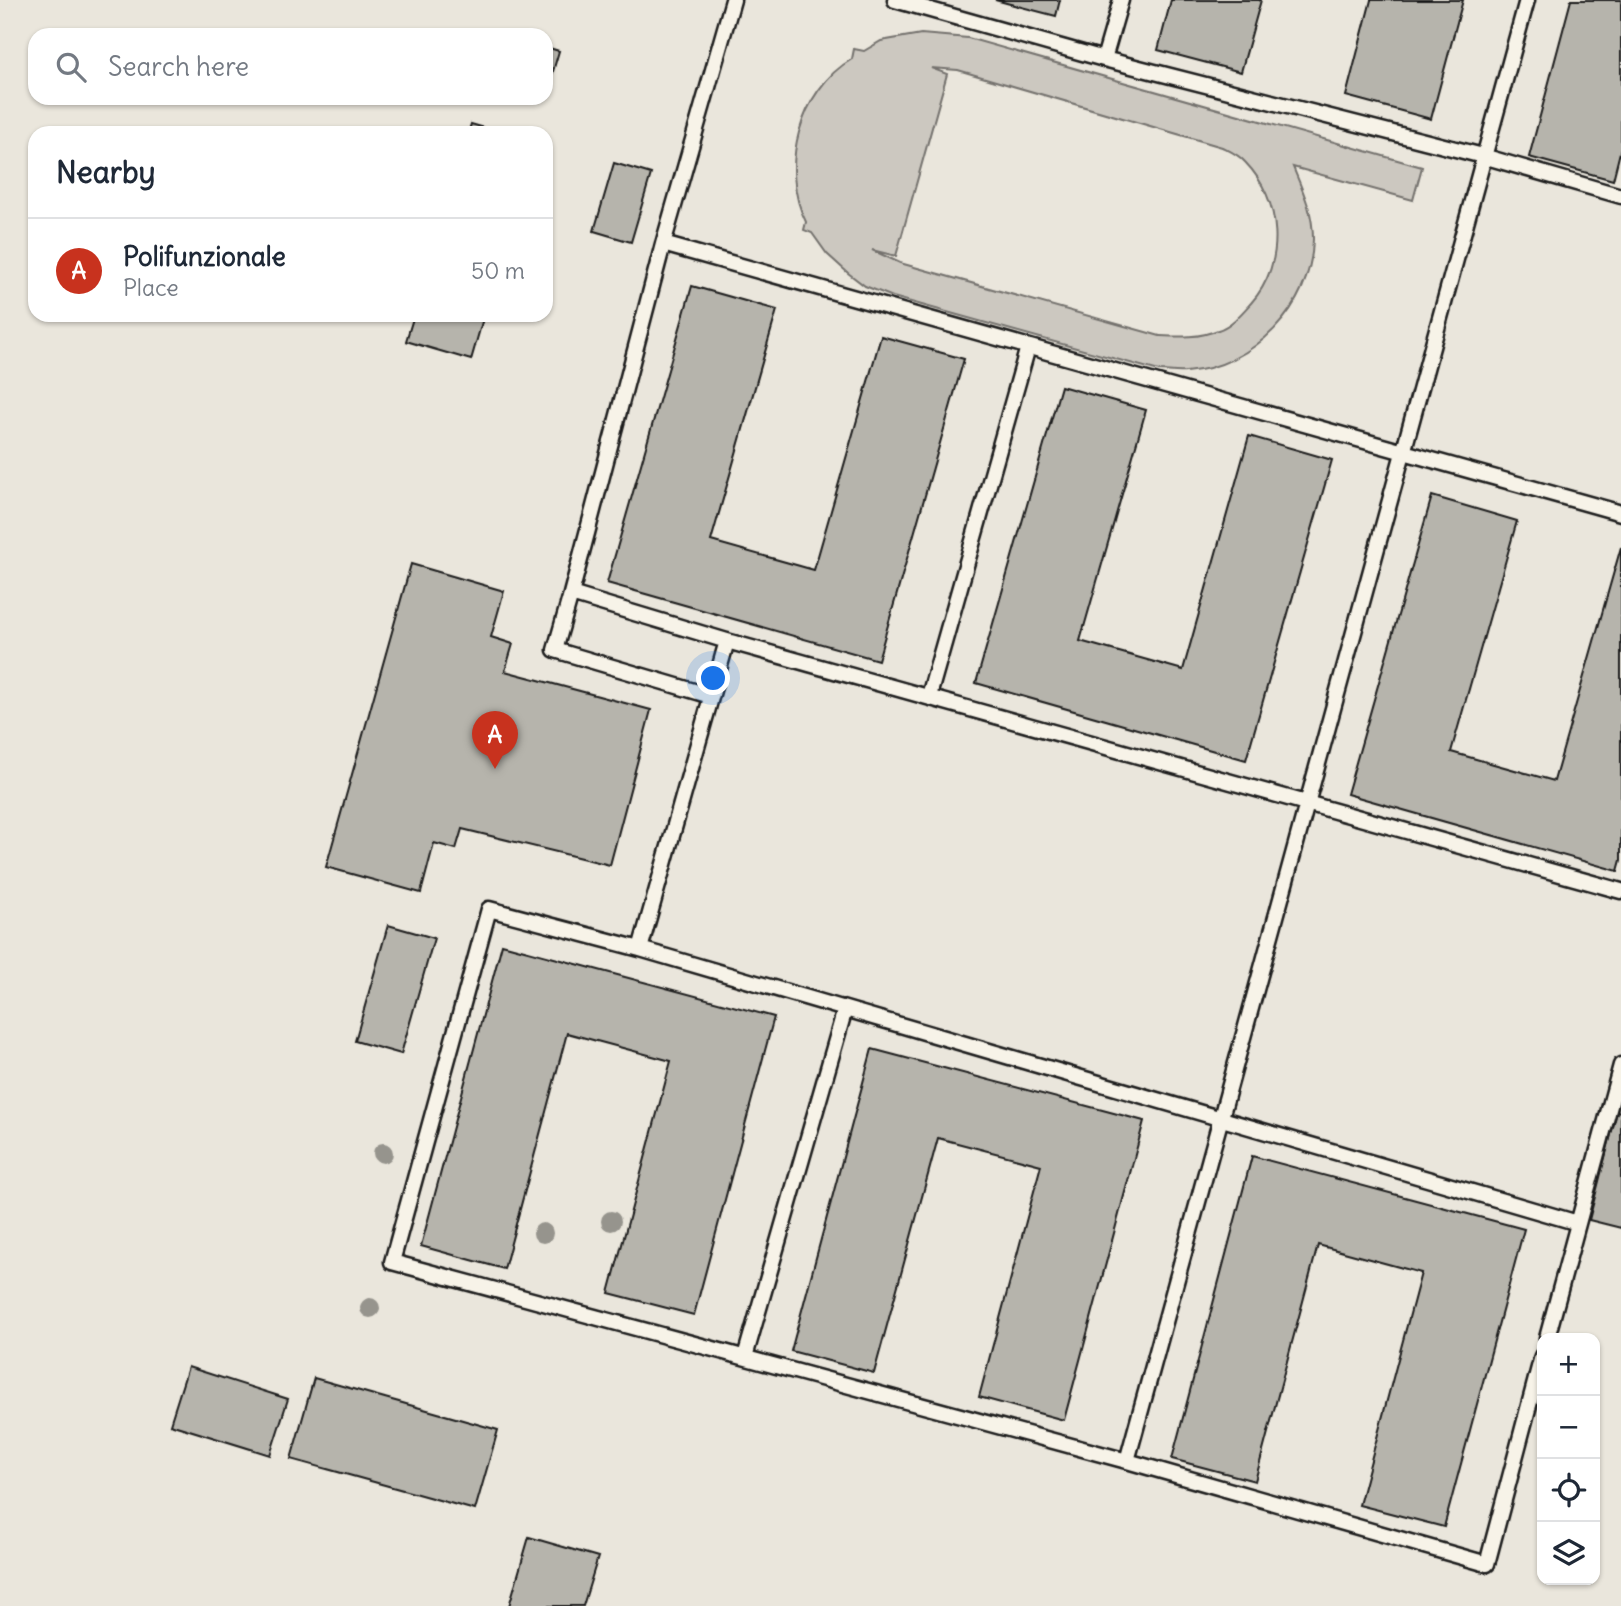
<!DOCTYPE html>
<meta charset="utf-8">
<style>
:root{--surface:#fff;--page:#f2f2f3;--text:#1f2937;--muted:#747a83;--line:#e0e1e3;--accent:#c8321e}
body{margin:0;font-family:Delius,sans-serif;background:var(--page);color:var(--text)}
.controls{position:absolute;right:21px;bottom:21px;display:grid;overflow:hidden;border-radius:14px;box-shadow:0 2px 5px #0004}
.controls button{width:63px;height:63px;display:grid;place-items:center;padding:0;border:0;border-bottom:2px solid var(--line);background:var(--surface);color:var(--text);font:35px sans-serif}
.you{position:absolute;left:714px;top:679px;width:24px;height:24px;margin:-18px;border:5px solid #fff;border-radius:50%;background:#1a73e8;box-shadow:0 0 0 10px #1a73e833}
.badge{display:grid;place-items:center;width:46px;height:46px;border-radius:50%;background:var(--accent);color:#fff;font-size:23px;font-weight:700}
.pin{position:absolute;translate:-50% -58px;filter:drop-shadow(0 2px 4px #0008)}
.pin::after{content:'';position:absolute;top:37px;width:24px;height:21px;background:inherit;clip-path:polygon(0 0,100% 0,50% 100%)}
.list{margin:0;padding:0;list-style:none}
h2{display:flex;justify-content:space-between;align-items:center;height:91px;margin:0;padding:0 28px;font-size:30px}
h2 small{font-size:23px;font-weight:400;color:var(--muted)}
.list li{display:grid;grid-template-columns:46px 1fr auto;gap:21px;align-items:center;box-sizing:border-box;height:105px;padding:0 28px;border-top:2px solid var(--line)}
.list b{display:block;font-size:26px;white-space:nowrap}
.list p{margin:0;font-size:23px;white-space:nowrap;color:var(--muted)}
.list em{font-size:23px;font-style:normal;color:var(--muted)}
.icon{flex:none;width:38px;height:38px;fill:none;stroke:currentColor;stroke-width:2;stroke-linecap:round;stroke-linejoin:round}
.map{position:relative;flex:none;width:1621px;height:1606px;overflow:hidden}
.search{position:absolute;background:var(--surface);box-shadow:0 2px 5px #0004;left:28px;top:28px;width:525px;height:77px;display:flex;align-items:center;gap:18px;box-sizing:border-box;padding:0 24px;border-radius:21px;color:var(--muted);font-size:26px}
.panel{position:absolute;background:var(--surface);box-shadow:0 2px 5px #0004;left:28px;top:126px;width:525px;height:196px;border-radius:21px}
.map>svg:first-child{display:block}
.green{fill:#ccc8c0;stroke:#74726e;stroke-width:2;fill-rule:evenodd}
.building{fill:#b6b4ac;stroke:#1c1c1c;stroke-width:2}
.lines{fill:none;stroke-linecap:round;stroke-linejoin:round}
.service-casing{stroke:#1c1c1c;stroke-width:19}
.service{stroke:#f7f3e8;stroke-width:14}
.tree{fill:#96948d}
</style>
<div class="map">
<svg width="1621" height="1606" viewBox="0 0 1621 1606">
<rect width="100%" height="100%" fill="#eae6dc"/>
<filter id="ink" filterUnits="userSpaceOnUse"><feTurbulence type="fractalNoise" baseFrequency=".0143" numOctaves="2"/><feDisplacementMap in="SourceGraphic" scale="14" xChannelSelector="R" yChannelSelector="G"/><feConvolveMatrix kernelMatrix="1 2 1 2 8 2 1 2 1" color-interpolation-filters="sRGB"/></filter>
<g filter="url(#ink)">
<path class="green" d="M 921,34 L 968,38 L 1422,167 L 1413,200 L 1293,167 C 1303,191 1313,212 1313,239 C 1312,307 1253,367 1186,372 C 1177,373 1167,371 1159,371 L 893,297 L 865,286 L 848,273 L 827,254 L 812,233 L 804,230 L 806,222 C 779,169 799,90 852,59 L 854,49 L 864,51 L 881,41 ZM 931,68 L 958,70 L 1222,147 C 1230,151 1239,155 1245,162 C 1282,200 1287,263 1251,303 C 1242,313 1231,326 1218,330 C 1199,338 1180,337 1160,336 L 900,263 L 872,250 L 896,256 L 947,74 Z"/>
<path class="building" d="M 995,0 L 1060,0 L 1056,16 Z
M 1171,0 L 1261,0 L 1241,72 L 1158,50 Z
M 1371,0 L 1463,0 L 1431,119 L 1346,96 Z
M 1571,0 L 1621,0 L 1621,148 L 1613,180 L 1529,157 Z
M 546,47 L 559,51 L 546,95 Z
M 471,124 L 502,133 L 468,133 Z
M 614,163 L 651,174 L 631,242 L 594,231 Z
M 692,286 L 777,310 L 711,541 L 814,570 L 881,336 L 964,359 L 878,660 L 607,583 Z
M 414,315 L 484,315 L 471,360 L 406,341 Z
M 1061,386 L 1146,410 L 1080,641 L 1183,670 L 1249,436 L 1332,460 L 1246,760 L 976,683 Z
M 1432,496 L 1517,521 L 1451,752 L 1554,781 L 1621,547 L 1621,860 L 1618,871 L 1347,794 Z
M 411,564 L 504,591 L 491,637 L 513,644 L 505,671 L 651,710 L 610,865 L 462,829 L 456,849 L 434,843 L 421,893 L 326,867 Z
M 388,925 L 434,938 L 401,1054 L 355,1041 Z
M 502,944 L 774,1017 L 694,1315 L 609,1293 L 671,1061 L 567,1033 L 504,1269 L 421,1246 Z
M 872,1049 L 1144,1121 L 1064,1420 L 979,1397 L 1041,1165 L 938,1138 L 874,1373 L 791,1351 Z
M 1617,1111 L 1621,1112 L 1621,1228 L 1589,1220 Z
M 1252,1156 L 1524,1229 L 1444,1527 L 1359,1505 L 1421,1273 L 1318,1245 L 1255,1481 L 1172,1459 Z
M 188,1367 L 288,1399 L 270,1455 L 170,1424 Z
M 314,1378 L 498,1430 L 475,1510 L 291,1459 Z
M 529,1537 L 598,1557 L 583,1606 L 509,1606 Z"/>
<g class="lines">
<defs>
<path id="service" d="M 895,0 L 1104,59 L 1483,156 L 1621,196
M 1104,59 L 1121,0
M 663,244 L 1621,513
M 571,594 L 663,244 L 733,0
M 711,696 L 555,650 L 571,594 L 727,641 L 1621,891
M 929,696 L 1028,347
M 640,949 L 727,641
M 1547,1338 L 1621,1065
M 1542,1356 L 1487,1564 L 1127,1461 L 392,1262 L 489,909 L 640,949 L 1578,1223
M 745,1357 L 845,1009
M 1127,1461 L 1527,0"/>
</defs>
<use href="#service" class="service-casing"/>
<use href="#service" class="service"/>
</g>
<g class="tree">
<circle cx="383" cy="1153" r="10"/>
<circle cx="611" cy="1221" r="10"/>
<circle cx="543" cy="1233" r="10"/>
<circle cx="370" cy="1308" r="10"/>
</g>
</g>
</svg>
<div class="controls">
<button>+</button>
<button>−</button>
<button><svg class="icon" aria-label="locate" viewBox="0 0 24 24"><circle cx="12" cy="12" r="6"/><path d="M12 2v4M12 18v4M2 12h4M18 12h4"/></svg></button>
<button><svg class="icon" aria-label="layers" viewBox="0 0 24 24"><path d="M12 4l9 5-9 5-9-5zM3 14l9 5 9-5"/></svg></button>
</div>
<div class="you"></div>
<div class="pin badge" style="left:495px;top:769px">A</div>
<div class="search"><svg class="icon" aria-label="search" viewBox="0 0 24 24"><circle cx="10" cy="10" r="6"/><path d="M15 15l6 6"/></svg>Search here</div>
<section class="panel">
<h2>Nearby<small></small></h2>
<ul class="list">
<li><span class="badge">A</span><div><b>Polifunzionale</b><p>Place</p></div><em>50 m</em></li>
</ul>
</section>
</div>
